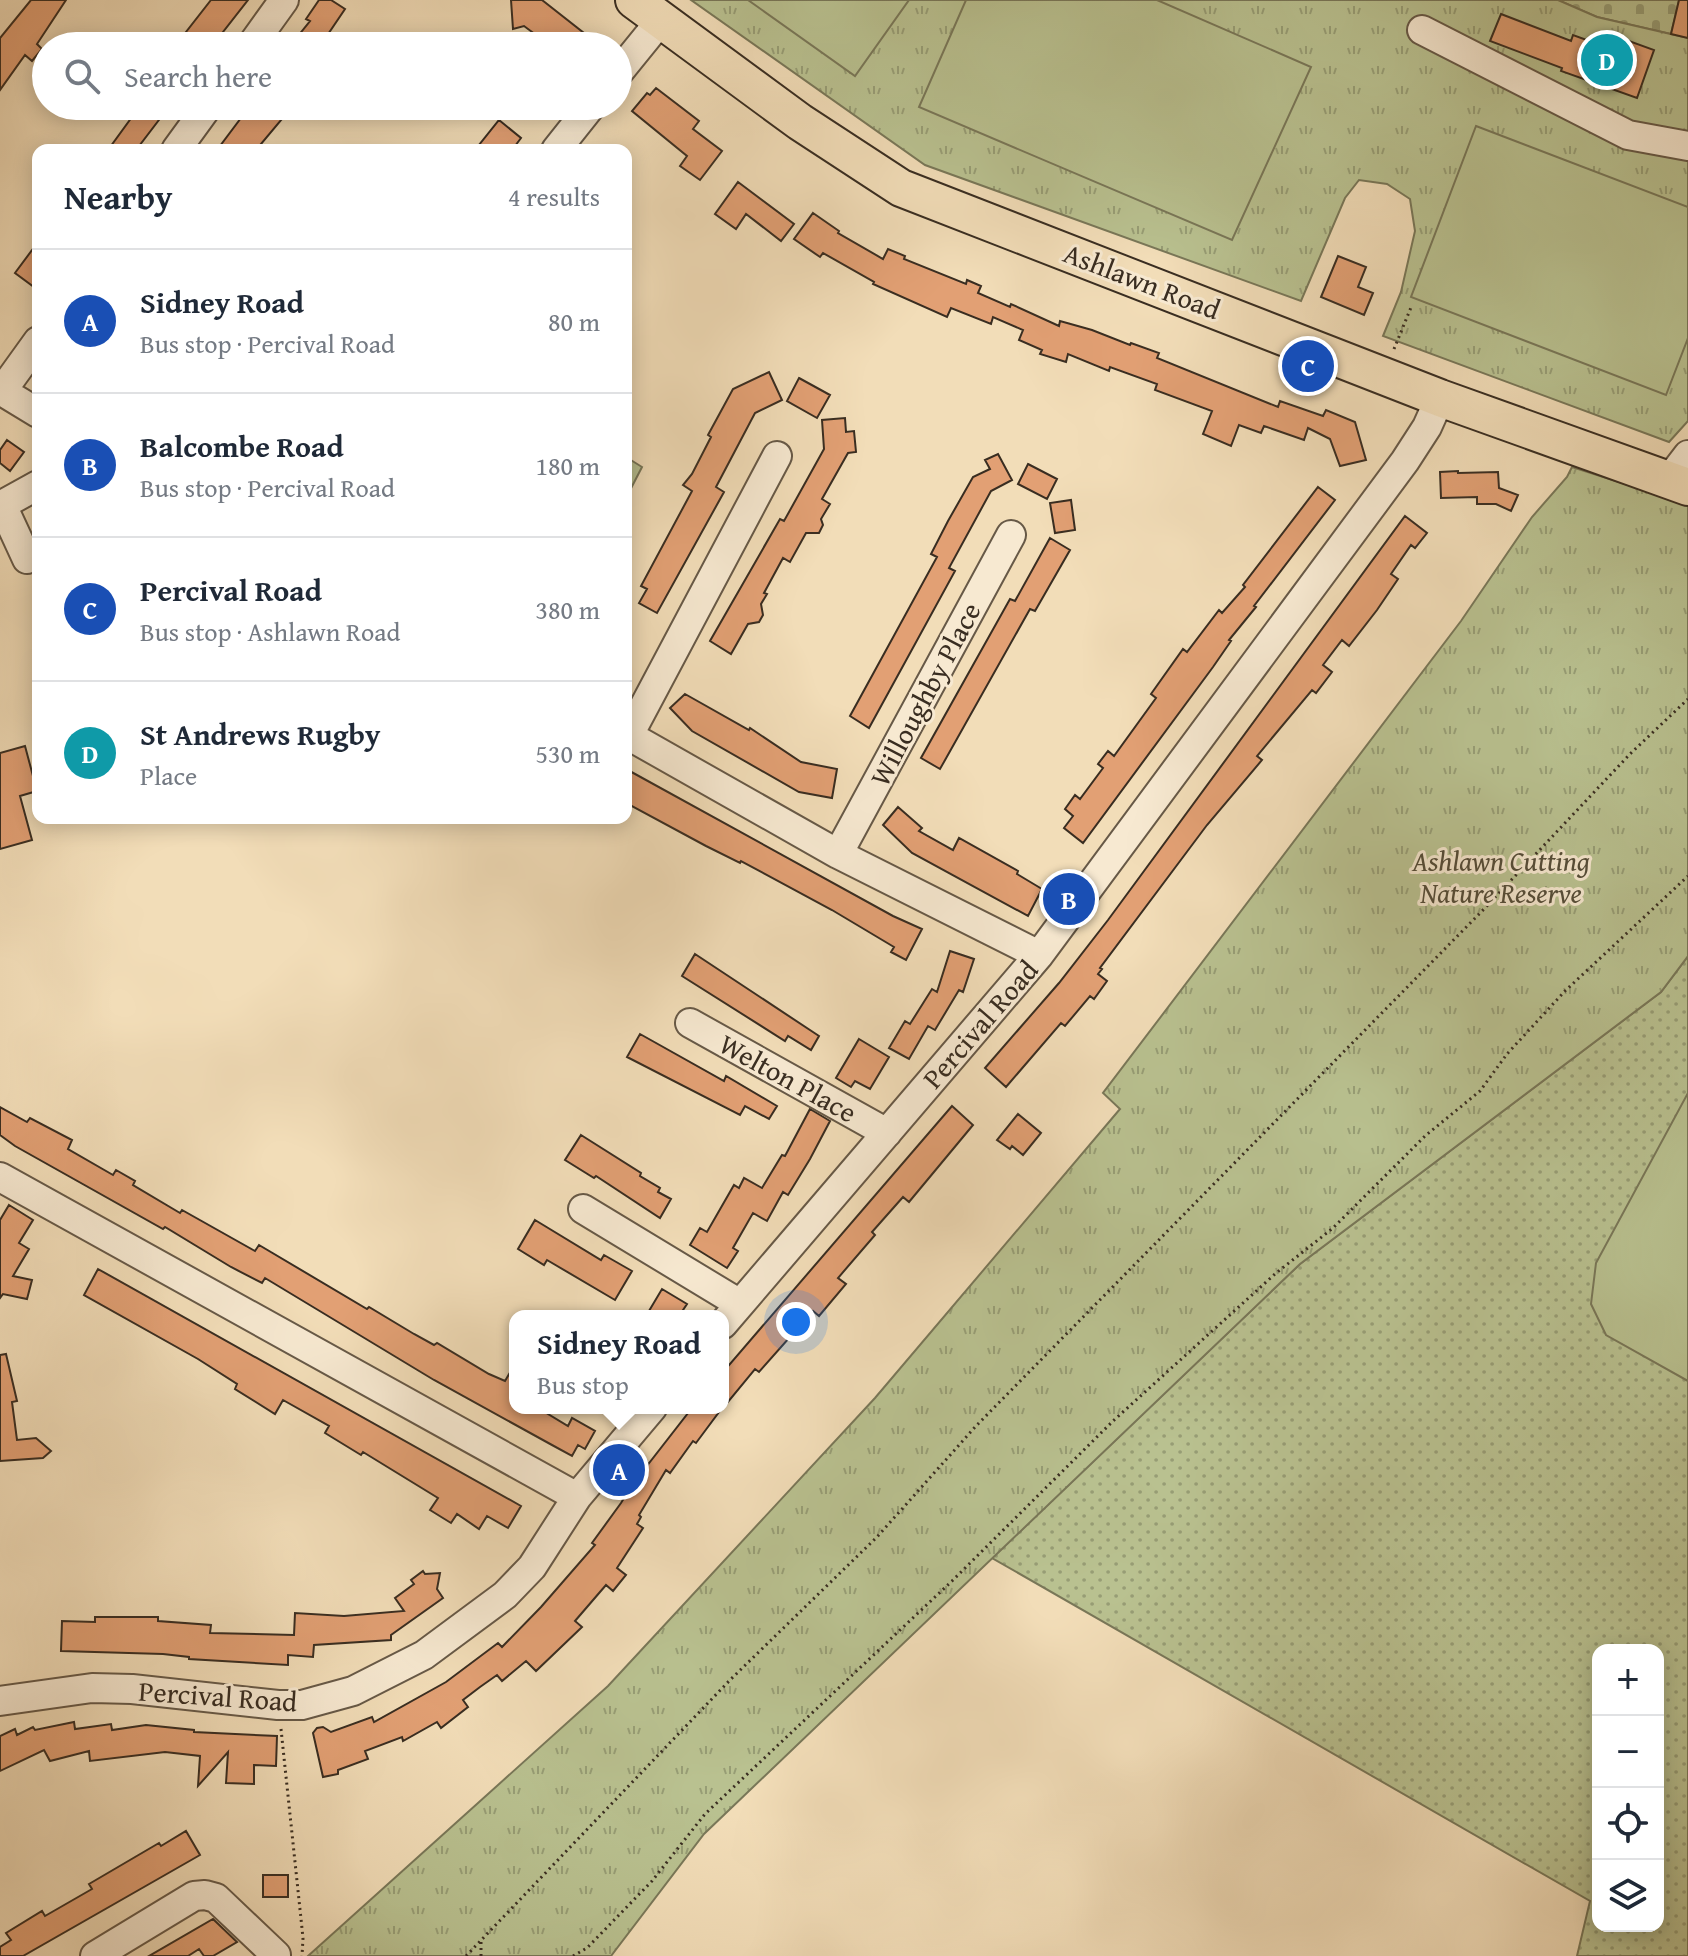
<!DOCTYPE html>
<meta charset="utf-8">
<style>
:root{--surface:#fff;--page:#f6f6f7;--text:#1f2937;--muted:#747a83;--line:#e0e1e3;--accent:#d93025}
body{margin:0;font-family:"Gentium Book Plus",serif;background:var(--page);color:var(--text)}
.controls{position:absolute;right:24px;bottom:24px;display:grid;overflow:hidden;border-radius:16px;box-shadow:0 4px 20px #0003}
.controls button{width:72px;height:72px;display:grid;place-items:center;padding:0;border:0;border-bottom:2px solid var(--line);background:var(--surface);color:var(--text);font:40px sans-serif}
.you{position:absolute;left:796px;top:1322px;width:28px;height:28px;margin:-20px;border:6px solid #fff;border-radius:50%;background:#1a73e8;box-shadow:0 0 0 12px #1a73e833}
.badge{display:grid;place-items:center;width:52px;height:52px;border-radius:50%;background:var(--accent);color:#fff;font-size:26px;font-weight:700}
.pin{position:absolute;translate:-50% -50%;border:4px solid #fff;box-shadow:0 2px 8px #0006}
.popup{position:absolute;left:509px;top:1310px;width:220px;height:104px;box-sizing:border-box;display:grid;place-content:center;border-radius:16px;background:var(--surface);filter:drop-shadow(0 2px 6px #0005);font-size:26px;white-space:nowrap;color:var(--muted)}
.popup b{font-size:30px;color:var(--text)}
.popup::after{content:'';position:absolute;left:50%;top:100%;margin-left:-16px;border:16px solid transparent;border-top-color:var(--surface)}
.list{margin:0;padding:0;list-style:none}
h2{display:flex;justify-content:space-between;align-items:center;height:104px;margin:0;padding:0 32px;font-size:34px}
h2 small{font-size:26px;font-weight:400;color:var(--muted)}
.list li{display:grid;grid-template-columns:52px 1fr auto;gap:24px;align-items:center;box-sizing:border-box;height:144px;padding:0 32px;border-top:2px solid var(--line)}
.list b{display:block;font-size:30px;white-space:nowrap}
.list p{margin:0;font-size:26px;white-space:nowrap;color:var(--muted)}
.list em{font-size:26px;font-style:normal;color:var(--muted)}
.icon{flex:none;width:44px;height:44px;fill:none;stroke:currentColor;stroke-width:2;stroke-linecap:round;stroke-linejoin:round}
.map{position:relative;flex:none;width:1688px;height:1956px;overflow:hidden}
.search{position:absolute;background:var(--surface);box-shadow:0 4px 20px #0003;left:32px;top:32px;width:600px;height:88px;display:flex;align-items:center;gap:20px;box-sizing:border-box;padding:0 28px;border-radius:44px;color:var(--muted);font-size:30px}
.panel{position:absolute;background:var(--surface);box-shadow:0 4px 20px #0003;left:32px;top:144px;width:600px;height:680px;border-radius:16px}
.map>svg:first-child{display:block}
.grass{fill:url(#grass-dots);stroke:#797758;stroke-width:2;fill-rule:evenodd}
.cemetery{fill:url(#cemetery-stones);stroke:#797758;stroke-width:2}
.park{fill:url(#park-tufts);stroke:#797758;stroke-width:2}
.garden{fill:#b9c190;stroke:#797758;stroke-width:2}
.building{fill:#e2a074;stroke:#392d21;stroke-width:2}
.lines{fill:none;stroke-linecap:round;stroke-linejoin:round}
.minor-casing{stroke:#675947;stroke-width:32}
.major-casing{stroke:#392d21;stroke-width:40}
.path{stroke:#392d21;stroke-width:3;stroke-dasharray:2 4;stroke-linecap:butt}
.minor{stroke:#f7e9d1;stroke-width:28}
.major{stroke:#f2ddb8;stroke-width:36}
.labels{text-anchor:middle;stroke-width:6;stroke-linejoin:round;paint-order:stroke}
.street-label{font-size:28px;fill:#392d21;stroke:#f7e9d1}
.park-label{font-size:28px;font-style:italic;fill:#534b37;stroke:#f7e9d1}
</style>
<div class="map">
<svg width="1688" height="1956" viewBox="0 0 1688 1956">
<defs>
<pattern id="grass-dots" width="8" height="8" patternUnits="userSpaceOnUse" patternTransform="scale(2)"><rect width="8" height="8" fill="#b9c190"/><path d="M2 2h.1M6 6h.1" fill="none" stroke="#979d75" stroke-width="1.8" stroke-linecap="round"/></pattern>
<pattern id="cemetery-stones" width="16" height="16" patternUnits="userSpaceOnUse" patternTransform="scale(2)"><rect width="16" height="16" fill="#b9c190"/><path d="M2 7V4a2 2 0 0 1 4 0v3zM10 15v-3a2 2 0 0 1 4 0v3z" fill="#979d75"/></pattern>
<pattern id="park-tufts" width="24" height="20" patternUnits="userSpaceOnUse" patternTransform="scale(2)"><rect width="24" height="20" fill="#b9c190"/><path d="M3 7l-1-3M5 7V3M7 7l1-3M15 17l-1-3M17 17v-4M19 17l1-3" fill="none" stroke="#979d75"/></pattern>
</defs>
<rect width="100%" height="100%" fill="#f2ddb8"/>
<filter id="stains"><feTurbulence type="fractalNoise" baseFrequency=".0025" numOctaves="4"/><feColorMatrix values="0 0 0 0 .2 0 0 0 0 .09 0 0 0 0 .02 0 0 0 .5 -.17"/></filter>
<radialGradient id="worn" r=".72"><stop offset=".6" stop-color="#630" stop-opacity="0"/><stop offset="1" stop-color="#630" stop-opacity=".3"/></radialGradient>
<path class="grass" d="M 1688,956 L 1688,1956 L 1577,1956 L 1590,1901 L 992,1558 L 1300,1264 L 1661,992 ZM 1598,1650 L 1658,1650 L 1658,1926 L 1598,1926 Z"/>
<path class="cemetery" d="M 1558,0 L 1679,0 L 1671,34 L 1597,17 Z"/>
<path class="park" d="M 691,0 L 1558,0 L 1597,17 L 1688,38 L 1688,421 L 1669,442 L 1383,336 L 1401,292 L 1415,231 L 1410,199 L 1387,184 L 1359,180 L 1345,198 L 1301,301 L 925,165 Z
M 626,457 L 642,467 L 626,498 Z
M 1572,467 L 1688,504 L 1688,956 L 1661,992 L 1300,1264 L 704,1834 L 611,1956 L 308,1956 L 608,1686 L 875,1398 L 1120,1109 L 1103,1093 L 1461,621 L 1532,517 L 1567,477 Z"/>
<path class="garden" d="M 748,0 L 909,0 L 855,76 Z
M 966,0 L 1157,0 L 1311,67 L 1232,240 L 919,107 Z
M 1476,126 L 1688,207 L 1688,338 L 1666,395 L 1411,297 Z
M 1688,1093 L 1688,1381 L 1606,1335 L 1591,1304 L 1596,1263 Z"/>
<path class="building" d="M 31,0 L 66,0 L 37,44 L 42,49 L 32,61 L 25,55 L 0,90 L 0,38 Z
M 211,0 L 248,0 L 212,46 L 181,46 L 189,34 L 186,32 Z
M 319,0 L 331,0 L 345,9 L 320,46 L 290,46 L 310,21 L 306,19 Z
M 511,0 L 542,0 L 589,37 L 582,46 L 551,46 L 524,26 L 513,29 Z
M 1679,0 L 1688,0 L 1688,38 L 1671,34 Z
M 1501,14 L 1571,41 L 1573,35 L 1614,50 L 1618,37 L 1654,50 L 1637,98 L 1561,71 L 1562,68 L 1490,41 Z
M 656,88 L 699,121 L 693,129 L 722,151 L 700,180 L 680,166 L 687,156 L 632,111 L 647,93 L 650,95 Z
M 140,106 L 157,106 L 165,112 L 136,150 L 108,150 Z
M 250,106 L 279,106 L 274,113 L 282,119 L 256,150 L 217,150 Z
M 499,120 L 521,138 L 512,150 L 475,150 Z
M 738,182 L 794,224 L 781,241 L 746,214 L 736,229 L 715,214 Z
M 813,213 L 839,231 L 838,233 L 883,259 L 888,249 L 905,256 L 904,259 L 966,284 L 967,280 L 981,286 L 978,293 L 1010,307 L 1011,304 L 1059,326 L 1060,321 L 1092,330 L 1130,345 L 1131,343 L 1159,353 L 1157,358 L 1278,407 L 1280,401 L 1323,416 L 1326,410 L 1355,422 L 1366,460 L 1340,466 L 1330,439 L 1308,428 L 1304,440 L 1264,426 L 1261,433 L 1239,425 L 1231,446 L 1203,434 L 1212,411 L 1155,390 L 1157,384 L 1110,367 L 1109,371 L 1068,354 L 1066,362 L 1040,354 L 1042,350 L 1019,340 L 1023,330 L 993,317 L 991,324 L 951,308 L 947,317 L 873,284 L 874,282 L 823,253 L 820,257 L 794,239 Z
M 38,242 L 38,290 L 15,273 Z
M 1338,256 L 1366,267 L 1358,287 L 1373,293 L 1364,315 L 1321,297 Z
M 769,372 L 782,400 L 755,413 L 716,487 L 724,492 L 657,613 L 639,603 L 647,589 L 641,586 L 692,491 L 683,485 L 692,474 L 711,437 L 708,435 L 733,389 Z
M 799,378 L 830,395 L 817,418 L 787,401 Z
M 845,418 L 846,432 L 854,431 L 856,452 L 848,453 L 822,499 L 830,504 L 821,519 L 823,525 L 819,533 L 806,533 L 790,562 L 783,558 L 764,593 L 767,594 L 761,604 L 763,615 L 759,622 L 748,624 L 731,654 L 710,641 L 780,519 L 784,521 L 824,449 L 822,420 Z
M 7,440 L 24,452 L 10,471 L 0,463 L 0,450 Z
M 998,454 L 1012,480 L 991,491 L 949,568 L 955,571 L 869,728 L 850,716 L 937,557 L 931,554 L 948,521 L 973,477 L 990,469 L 985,460 Z
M 1028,464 L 1057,479 L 1047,499 L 1018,484 Z
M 1458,471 L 1458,473 L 1498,472 L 1499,488 L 1518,495 L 1511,511 L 1496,504 L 1477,504 L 1477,497 L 1441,498 L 1440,472 Z
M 1318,487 L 1335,500 L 1254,606 L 1256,607 L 1229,640 L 1231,641 L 1213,667 L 1083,843 L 1064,828 L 1073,816 L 1065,809 L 1075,795 L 1080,799 L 1103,768 L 1098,764 L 1108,751 L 1114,756 L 1156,698 L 1151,694 L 1183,649 L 1187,652 L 1219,610 L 1222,613 L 1245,587 L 1243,585 Z
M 1071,500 L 1075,530 L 1055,533 L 1050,503 Z
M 1405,516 L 1427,533 L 1415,548 L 1411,545 L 1391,574 L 1398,579 L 1377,610 L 1349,646 L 1342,640 L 1323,665 L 1332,672 L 1316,693 L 1312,690 L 1257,756 L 1262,760 L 1207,825 L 1100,968 L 1102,969 L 1098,974 L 1107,981 L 1094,999 L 1090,996 L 1065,1026 L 1061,1023 L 1006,1087 L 985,1068 L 1059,983 L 1108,920 Z
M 1050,538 L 1070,550 L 1035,611 L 1030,609 L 940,769 L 921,758 L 1010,599 L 1015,601 Z
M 685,694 L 749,730 L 750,728 L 801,762 L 837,769 L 832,798 L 799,792 L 692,731 L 670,708 Z
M 25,746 L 37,791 L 20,796 L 32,840 L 0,849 L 0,753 Z
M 626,769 L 893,916 L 922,929 L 906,960 L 891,952 L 894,947 L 832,910 L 741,861 L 740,863 L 706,846 L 626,803 Z
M 898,807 L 922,828 L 919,831 L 953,850 L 959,838 L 1018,871 L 1017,874 L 1042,889 L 1028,916 L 912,853 L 883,825 Z
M 950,951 L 974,959 L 963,992 L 959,990 L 935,1030 L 928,1026 L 909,1059 L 889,1048 L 905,1021 L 910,1024 L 932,989 L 937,992 Z
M 695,954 L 819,1036 L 811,1050 L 788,1036 L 785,1041 L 682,976 Z
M 640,1034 L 724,1081 L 726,1076 L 777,1106 L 769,1119 L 745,1106 L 740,1115 L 627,1057 Z
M 859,1039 L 889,1057 L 870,1089 L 855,1081 L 851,1087 L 836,1078 Z
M 952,1106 L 973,1125 L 909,1202 L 903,1197 L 872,1232 L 875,1235 L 838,1278 L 846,1284 L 819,1316 L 813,1311 L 759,1372 L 755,1369 L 723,1408 L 723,1372 Z
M 0,1107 L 27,1122 L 30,1118 L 72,1140 L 68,1149 L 113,1175 L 116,1170 L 135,1181 L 133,1185 L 180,1213 L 182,1210 L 255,1251 L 259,1245 L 367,1309 L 369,1307 L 414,1334 L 434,1345 L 437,1343 L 489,1374 L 505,1381 L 515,1364 L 515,1408 L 538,1408 L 568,1426 L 572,1418 L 595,1431 L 585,1449 L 578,1445 L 572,1456 L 552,1445 L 434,1380 L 265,1278 L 262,1283 L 231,1267 L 165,1227 L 163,1229 L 15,1146 L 0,1135 Z
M 810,1109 L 830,1121 L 810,1159 L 788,1195 L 783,1192 L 767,1221 L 753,1213 L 733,1248 L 738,1251 L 727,1268 L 690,1245 L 700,1228 L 707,1232 L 734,1185 L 739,1188 L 744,1178 L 762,1188 L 782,1155 L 785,1156 Z
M 1018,1114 L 1041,1133 L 1023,1155 L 1012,1146 L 1010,1149 L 997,1140 Z
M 581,1135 L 641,1173 L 640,1176 L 660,1188 L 658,1192 L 671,1199 L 660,1218 L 596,1176 L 594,1178 L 565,1160 Z
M 9,1205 L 33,1220 L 19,1243 L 29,1249 L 13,1276 L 32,1280 L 27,1299 L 3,1294 L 0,1298 L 0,1220 Z
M 535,1220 L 601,1260 L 604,1255 L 632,1271 L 615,1300 L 547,1260 L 544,1265 L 518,1249 Z
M 98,1269 L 521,1506 L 508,1528 L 487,1516 L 479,1529 L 457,1514 L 451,1523 L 430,1510 L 438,1498 L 363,1452 L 361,1455 L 325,1433 L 329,1426 L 283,1400 L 275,1414 L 235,1389 L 237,1384 L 198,1359 L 84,1295 Z
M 662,1289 L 687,1304 L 679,1316 L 646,1316 Z
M 6,1354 L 17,1401 L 12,1402 L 17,1440 L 36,1438 L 51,1451 L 43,1458 L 0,1461 L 0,1355 Z
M 692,1408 L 722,1408 L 696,1443 L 693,1441 L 670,1473 L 666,1470 L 639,1515 L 641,1517 L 637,1524 L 643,1528 L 617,1568 L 626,1575 L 613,1591 L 606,1585 L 575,1621 L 582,1627 L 536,1671 L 526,1661 L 502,1681 L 497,1675 L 480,1687 L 463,1700 L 468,1707 L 441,1728 L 437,1722 L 403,1741 L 402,1737 L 365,1751 L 368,1759 L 338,1770 L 338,1774 L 323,1777 L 313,1733 L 317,1728 L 323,1727 L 331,1732 L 372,1717 L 374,1722 L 446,1682 L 498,1643 L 502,1647 L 541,1607 L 595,1545 L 592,1543 L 621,1503 L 644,1466 L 646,1467 Z
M 423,1571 L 425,1574 L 440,1573 L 437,1589 L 443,1598 L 391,1635 L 391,1640 L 314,1645 L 313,1657 L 288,1655 L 288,1665 L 189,1659 L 189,1657 L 163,1654 L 61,1651 L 62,1621 L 95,1622 L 95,1617 L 158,1617 L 158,1621 L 211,1625 L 210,1633 L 294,1635 L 295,1613 L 344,1616 L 404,1611 L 395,1598 L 414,1584 L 411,1580 Z
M 74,1722 L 75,1729 L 111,1724 L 112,1730 L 146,1725 L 194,1730 L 194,1732 L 277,1736 L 276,1766 L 254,1765 L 254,1784 L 226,1783 L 228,1752 L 198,1786 L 200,1756 L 165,1752 L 90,1761 L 89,1751 L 50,1761 L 44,1750 L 0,1771 L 0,1736 L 15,1729 L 17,1735 L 33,1727 L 35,1730 Z
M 186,1831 L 200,1855 L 23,1956 L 0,1956 L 0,1947 L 11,1940 L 6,1933 L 42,1911 L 45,1916 L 92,1889 L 89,1884 L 159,1843 L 161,1846 Z
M 263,1875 L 288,1875 L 288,1897 L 263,1897 Z
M 213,1919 L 237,1942 L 213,1956 L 204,1956 L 199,1949 L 188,1956 L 149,1956 Z"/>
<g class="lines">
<defs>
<path id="minor" d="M 1422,30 L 1628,135 L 1688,146
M 251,46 L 284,0
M 618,73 L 661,20
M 176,150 L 208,106
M 556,150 L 591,106
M 0,390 L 38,413
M 2,391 L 38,341
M 1668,481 L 1688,455
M 2,505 L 27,559
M 0,506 L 38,485
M 626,734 L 838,854 L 1039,955
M 629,735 L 777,456
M 838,854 L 1011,535
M 690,1023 L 887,1133
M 0,1177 L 577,1497
M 583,1209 L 740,1304
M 723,1324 L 1039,955 L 1405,461 L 1427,427 L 1440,398
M 0,1701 L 92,1688 L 132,1689 L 278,1705 L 302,1705 L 353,1691 L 424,1655 L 505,1595 L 532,1567 L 577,1497 L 652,1408
M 95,1956 L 194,1896 L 205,1895 L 216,1898 L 276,1955"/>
<path id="major" d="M 634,0 L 800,122 L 901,188 L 1440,398 L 1688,487"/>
</defs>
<use href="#minor" class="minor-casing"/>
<use href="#major" class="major-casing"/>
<path class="path" d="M 1394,349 L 1412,305
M 281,1729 L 303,1938 L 302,1956
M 466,1956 L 730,1680 L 877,1537 L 976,1426 L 1484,909 L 1630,754 L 1688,699
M 481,1956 L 481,1940
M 573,1956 L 587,1948 L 652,1881 L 705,1814 L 952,1581 L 1113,1421 L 1275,1274 L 1333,1228 L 1425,1136 L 1480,1091 L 1507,1054 L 1565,991 L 1688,876"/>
<use href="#minor" class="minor"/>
<use href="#major" class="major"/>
</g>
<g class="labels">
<g class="street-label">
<text transform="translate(1142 281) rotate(21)" y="10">Ashlawn Road</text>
<text transform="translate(925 694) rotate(-62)" y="10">Willoughby Place</text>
<text transform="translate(980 1024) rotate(-49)" y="10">Percival Road</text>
<text transform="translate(788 1078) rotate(29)" y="10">Welton Place</text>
<text transform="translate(218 1696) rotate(4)" y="10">Percival Road</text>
</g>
<g class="park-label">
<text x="1501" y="871">Ashlawn Cutting<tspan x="1501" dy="32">Nature Reserve</tspan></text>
</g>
</g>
<rect width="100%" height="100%" filter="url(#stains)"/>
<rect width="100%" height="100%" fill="url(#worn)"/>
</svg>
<div class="controls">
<button>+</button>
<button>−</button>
<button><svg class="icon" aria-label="locate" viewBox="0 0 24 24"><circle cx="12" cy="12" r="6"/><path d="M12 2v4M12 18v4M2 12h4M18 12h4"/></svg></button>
<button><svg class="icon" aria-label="layers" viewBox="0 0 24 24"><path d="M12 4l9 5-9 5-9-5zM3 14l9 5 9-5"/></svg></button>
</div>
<div class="you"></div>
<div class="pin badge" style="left:619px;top:1470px;background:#1a4fb4">A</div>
<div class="popup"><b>Sidney Road</b>Bus stop</div>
<div class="pin badge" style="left:1069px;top:899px;background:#1a4fb4">B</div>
<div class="pin badge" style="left:1308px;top:366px;background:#1a4fb4">C</div>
<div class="pin badge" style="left:1607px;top:60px;background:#0f9aa8">D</div>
<div class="search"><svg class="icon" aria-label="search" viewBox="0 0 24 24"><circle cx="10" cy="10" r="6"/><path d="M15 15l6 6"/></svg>Search here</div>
<section class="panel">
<h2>Nearby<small>4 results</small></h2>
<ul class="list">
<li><span class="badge" style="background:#1a4fb4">A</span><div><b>Sidney Road</b><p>Bus stop · Percival Road</p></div><em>80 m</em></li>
<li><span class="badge" style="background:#1a4fb4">B</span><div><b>Balcombe Road</b><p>Bus stop · Percival Road</p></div><em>180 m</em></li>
<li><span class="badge" style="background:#1a4fb4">C</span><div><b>Percival Road</b><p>Bus stop · Ashlawn Road</p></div><em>380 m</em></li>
<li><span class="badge" style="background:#0f9aa8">D</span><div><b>St Andrews Rugby</b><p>Place</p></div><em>530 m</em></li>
</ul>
</section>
</div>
